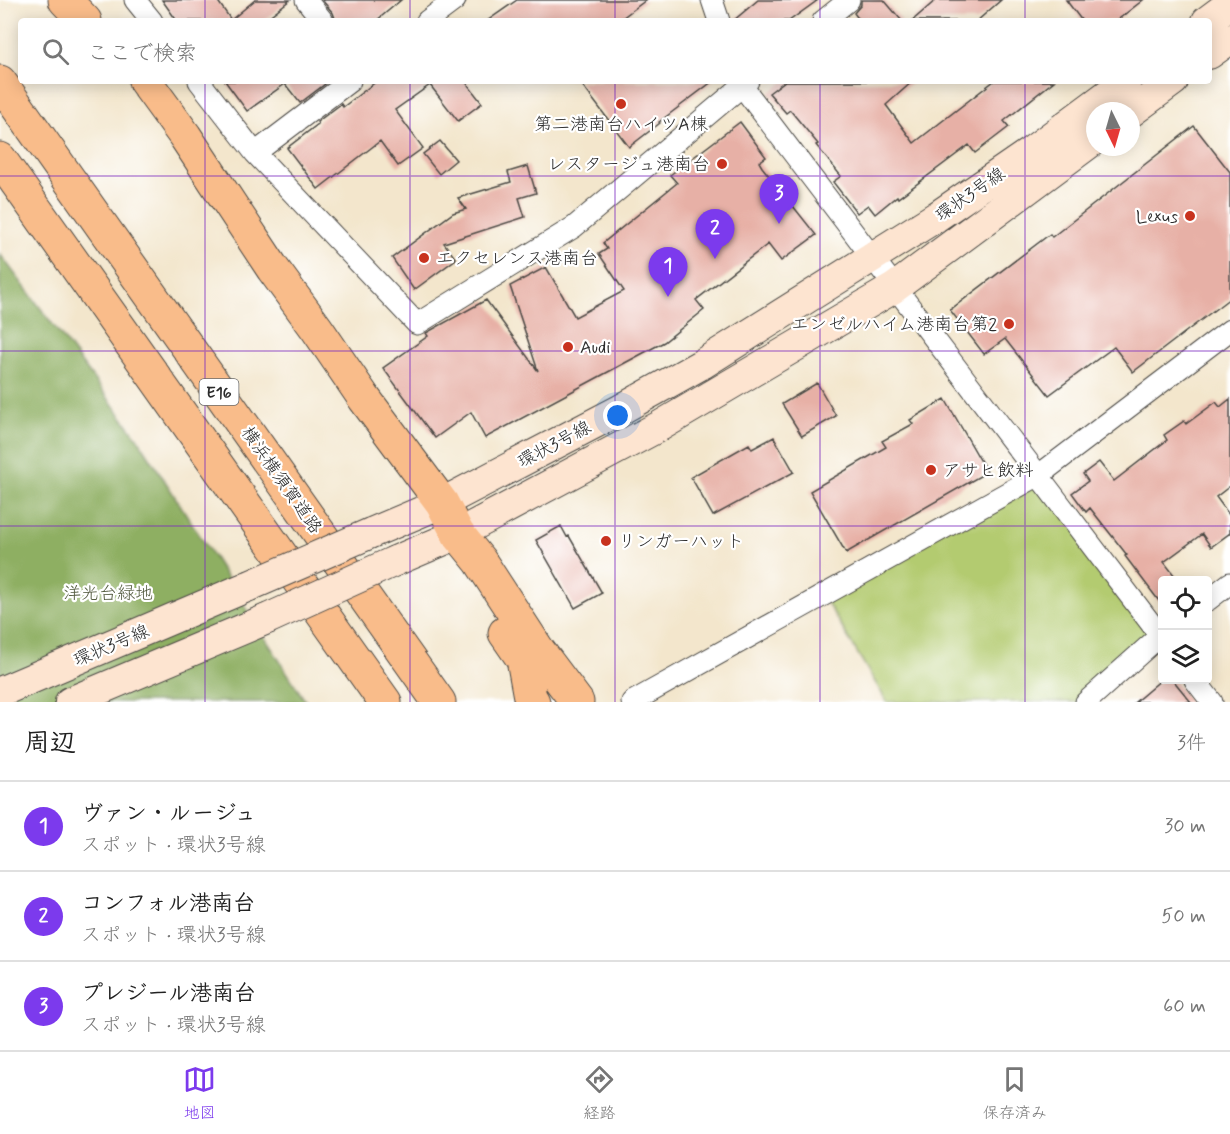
<!DOCTYPE html>
<html lang="ja">
<meta charset="utf-8">
<style>
:root{--surface:#fff;--page:#f6f6f6;--text:#222;--muted:#767676;--line:#e0e0e0;--accent:#7c3aed}
body{margin:0;font-family:Mynerve,"Klee One",sans-serif;background:var(--page);color:var(--text)}
.controls{position:absolute;right:18px;bottom:18px;display:grid;overflow:hidden;border-radius:6px;box-shadow:0 3px 15px #0003}
.controls button{width:54px;height:54px;display:grid;place-items:center;padding:0;border:0;border-bottom:2px solid var(--line);background:var(--surface);color:var(--text);font:30px sans-serif}
.compass{position:absolute;left:1086px;top:102px;width:54px;height:54px;border-radius:50%;background:var(--surface);box-shadow:0 3px 15px #0003;rotate:175deg}
.you{position:absolute;left:618px;top:416px;width:21px;height:21px;margin:-15px;border:4px solid #fff;border-radius:50%;background:#1a73e8;box-shadow:0 0 0 9px #1a73e833}
.badge{display:grid;place-items:center;width:39px;height:39px;border-radius:50%;background:var(--accent);color:#fff;font-size:20px;font-weight:700}
.pin{position:absolute;translate:-50% -50px;filter:drop-shadow(0 2px 3px #0008)}
.pin::after{content:'';position:absolute;top:32px;width:21px;height:18px;background:inherit;clip-path:polygon(0 0,100% 0,50% 100%)}
.list{margin:0;padding:0;list-style:none}
h2{display:flex;justify-content:space-between;align-items:center;height:78px;margin:0;padding:0 24px;font-size:26px}
h2 small{font-size:20px;font-weight:400;color:var(--muted)}
.list li{display:grid;grid-template-columns:39px 1fr auto;gap:18px;align-items:center;box-sizing:border-box;height:90px;padding:0 24px;border-top:2px solid var(--line)}
.list b{display:block;font-size:22px;white-space:nowrap}
.list p{margin:0;font-size:20px;white-space:nowrap;color:var(--muted)}
.list em{font-size:20px;font-style:normal;color:var(--muted)}
.icon{flex:none;width:33px;height:33px;fill:none;stroke:currentColor;stroke-width:2;stroke-linecap:round;stroke-linejoin:round}
.map{position:relative;flex:none;width:1230px;height:702px;overflow:hidden}
.search{position:absolute;background:var(--surface);box-shadow:0 3px 15px #0003;left:18px;right:18px;top:18px;height:66px;display:flex;align-items:center;gap:15px;box-sizing:border-box;padding:0 21px;border-radius:6px;color:var(--muted);font-size:22px}
.sheet{height:348px;background:var(--surface)}
nav{display:flex;justify-content:space-around;align-items:center;box-sizing:border-box;height:84px;border-top:2px solid var(--line);background:var(--surface);font-size:16px;color:var(--muted)}
nav a{display:grid;justify-items:center;gap:3px}
nav .on{color:var(--accent)}
.map>svg:first-child{display:block}
.green{fill:#b3cb70;stroke:#6f7b4e;stroke-width:1.5}
.forest{fill:#8eaf62;stroke:#5c6d46;stroke-width:1.5}
.building{fill:#e7b0a6}
.lines{fill:none;stroke-linecap:round;stroke-linejoin:round}
.street-casing{stroke:#494743;stroke-width:23}
.secondary-casing{stroke:#494743;stroke-width:32}
.highway-casing{stroke:#494743;stroke-width:35}
.street{stroke:#fff;stroke-width:21}
.secondary{stroke:#fde4d0;stroke-width:30}
.highway{stroke:#f9bc8a;stroke-width:33}
.secondary-bridge-casing{stroke:#494743;stroke-width:32;stroke-linecap:butt}
.secondary-bridge{stroke:#fde4d0;stroke-width:30}
.grid{fill:none;stroke:#7b2cbf;stroke-width:1.5;stroke-opacity:0.55}
.poi-dot{fill:#c8321e;stroke:#fff;stroke-width:2}
.labels{text-anchor:middle;stroke-width:4.5;stroke-linejoin:round;paint-order:stroke}
.shield{fill:#fff;stroke:#6b6b6b;stroke-width:1.5}
.shield-label{font-size:16px;font-weight:bold;fill:#2b2b2b}
.poi-label{font-size:18px;fill:#2b2b2b;stroke:#fff;text-anchor:start}
.street-label{font-size:18px;fill:#2b2b2b;stroke:#fff}
.park-label{font-size:18px;fill:#545b40;stroke:#fff}
</style>
<div class="map">
<svg width="1230" height="702" viewBox="0 0 1230 702">
<rect width="100%" height="100%" fill="#fff"/>
<filter id="ink" filterUnits="userSpaceOnUse"><feTurbulence type="fractalNoise" baseFrequency=".0167" numOctaves="2"/><feDisplacementMap in="SourceGraphic" scale="12" xChannelSelector="R" yChannelSelector="G"/><feConvolveMatrix kernelMatrix="1 2 1 2 8 2 1 2 1" color-interpolation-filters="sRGB"/></filter>
<filter id="wash" filterUnits="userSpaceOnUse"><feTurbulence type="fractalNoise" baseFrequency=".008" numOctaves="4" result="noise"/><feDisplacementMap in="SourceGraphic" scale="24" xChannelSelector="R" yChannelSelector="G"/><feGaussianBlur stdDeviation="1.35" result="paint"/><feColorMatrix in="noise" values="0 0 0 0 0 0 0 0 0 0 0 0 0 0 0 0 0 1.4 0 .05"/><feComposite in="paint" operator="in"/></filter>
<g filter="url(#wash)">
<rect width="100%" height="100%" fill="#f3e6cc"/>
<path class="green" d="M 1039,475 L 1160,636 L 1087,702 L 887,702 L 823,596 Z"/>
<path class="forest" d="M 0,254 L 137,437 L 306,702 L 0,702 Z"/>
<g id="blocks">
<path class="building" d="M 162,0 L 217,0 L 231,20 L 255,0 L 290,0 L 263,21 L 177,21 Z
M 322,0 L 401,0 L 376,21 L 336,21 L 333,13 Z
M 517,0 L 646,0 L 618,21 L 487,21 Z
M 758,0 L 818,0 L 789,21 L 733,21 Z
M 861,0 L 884,0 L 902,21 L 860,21 L 854,13 L 861,5 Z
M 936,0 L 1001,0 L 977,21 L 912,21 Z
M 1066,0 L 1143,0 L 1116,21 L 1082,21 Z
M 225,81 L 323,81 L 325,84 L 300,103 L 285,84 L 247,111 Z
M 377,81 L 465,81 L 482,103 L 458,121 L 430,85 L 395,110 L 423,148 L 398,166 L 380,141 L 318,189 L 287,148 L 318,124 L 317,122 L 341,104 L 343,107 Z
M 579,81 L 713,81 L 659,122 L 660,123 L 629,147 Z
M 785,81 L 913,81 L 886,105 L 914,143 L 994,81 L 1054,81 L 1004,121 L 1009,127 L 975,153 L 969,145 L 898,198 L 897,196 L 875,214 L 868,205 L 857,213 L 833,182 L 841,176 L 816,145 L 818,144 L 790,110 L 786,113 L 769,93 Z
M 740,122 L 766,157 L 759,162 L 762,167 L 816,235 L 781,261 L 768,244 L 696,300 L 704,310 L 664,342 L 485,438 L 471,412 L 435,438 L 383,368 L 428,336 L 426,333 L 486,300 L 538,371 L 510,286 L 546,267 L 575,317 L 624,291 L 599,254 L 607,249 L 603,243 L 677,183 L 670,175 Z
M 1194,126 L 1230,172 L 1230,298 L 1133,372 L 1114,347 L 1049,395 L 1005,339 L 984,354 L 950,310 L 1050,234 L 1052,237 Z
M 440,141 L 456,160 L 439,174 L 423,154 Z
M 528,166 L 536,193 L 519,198 L 525,217 L 444,243 L 456,259 L 414,290 L 392,258 L 453,213 L 466,209 L 458,198 L 511,182 L 508,172 Z
M 817,383 L 836,416 L 802,436 L 782,404 Z
M 945,399 L 987,472 L 846,553 L 810,491 L 886,447 L 882,441 L 913,424 L 910,420 Z
M 1230,399 L 1230,486 L 1216,497 L 1230,516 L 1230,533 L 1211,547 L 1202,534 L 1164,562 L 1178,580 L 1162,580 L 1162,605 L 1125,556 L 1127,555 L 1090,508 L 1086,512 L 1072,493 L 1088,481 L 1083,474 L 1099,462 L 1114,481 L 1167,440 L 1164,435 L 1184,421 L 1186,424 L 1216,402 L 1220,407 Z
M 774,437 L 794,472 L 713,516 L 691,477 L 749,444 L 752,449 Z
M 561,526 L 567,537 L 569,536 L 602,593 L 575,608 L 536,540 Z
M 1162,679 L 1173,680 L 1191,702 L 1135,702 Z"/>
</g>
</g>
<g filter="url(#ink)">
<use href="#blocks" fill-opacity="0" stroke="#494743" stroke-width="1.5"/>
<g class="lines">
<defs>
<path id="street" d="M 135,0 L 152,21
M 306,0 L 323,21
M 712,0 L 719,21
M 427,21 L 455,0
M 823,21 L 849,0
M 199,81 L 255,153 L 417,324 L 574,227 L 748,81
M 740,81 L 742,86 L 1162,638
M 255,153 L 350,81
M 1208,600 L 1230,583
M 1195,680 L 1212,702
M 632,702 L 1039,475 L 1230,330
M 1086,702 L 1162,634"/>
<path id="secondary" d="M 1207,21 L 1230,4
M 1209,54 L 1230,39
M 1131,112 L 1173,81
M 371,533 L 442,503 L 618,411 L 702,364 L 936,217 L 1029,153 L 1126,81
M 395,561 L 458,534 L 660,426 L 894,288 L 1095,139
M 0,692 L 249,586
M 70,702 L 267,619"/>
<path id="highway" d="M 65,0 L 85,21
M 145,81 L 185,136 L 273,269 L 317,329 L 364,398 L 442,503 L 458,534 L 480,561 L 538,650 L 577,702
M 0,82 L 439,702
M 0,159 L 385,702
M 505,633 L 523,659 L 530,697 L 533,702"/>
</defs>
<use href="#street" class="street-casing"/>
<use href="#secondary" class="secondary-casing"/>
<use href="#highway" class="highway-casing"/>
<use href="#street" class="street"/>
<use href="#secondary" class="secondary"/>
<use href="#highway" class="highway"/>
<defs>
<path id="secondary-bridge" d="M 249,586 L 371,533
M 267,619 L 395,561"/>
</defs>
<use href="#secondary-bridge" class="secondary-bridge-casing"/>
<use href="#secondary-bridge" class="secondary-bridge"/>
</g>
</g>
<path class="grid" d="M 205,0 L 205,21M 410,0 L 410,21M 615,0 L 615,21M 820,0 L 820,21M 1025,0 L 1025,21M 205,81 L 205,702M 410,81 L 410,702M 615,81 L 615,702M 820,81 L 820,702M 1025,81 L 1025,702M 0,176 L 1230,176M 0,351 L 1230,351M 0,526 L 1230,526"/>
<g class="poi-dot">
<circle cx="621" cy="104" r="6"/>
<circle cx="722" cy="164" r="6"/>
<circle cx="1190" cy="216" r="6"/>
<circle cx="424" cy="258" r="6"/>
<circle cx="1009" cy="324" r="6"/>
<circle cx="568" cy="347" r="6"/>
<circle cx="931" cy="470" r="6"/>
<circle cx="606" cy="541" r="6"/>
</g>
<g class="labels">
<rect class="shield" x="199.5" y="379" width="39" height="26" rx="4.5"/>
<g class="shield-label">
<text x="219" y="398">E16</text>
</g>
<g class="poi-label">
<text x="621" y="130" text-anchor="middle">第二港南台ハイツA棟</text>
<text x="710" y="170" text-anchor="end">レスタージュ港南台</text>
<text x="1178" y="222" text-anchor="end">Lexus</text>
<text x="436" y="264">エクセレンス港南台</text>
<text x="997" y="330" text-anchor="end">エンゼルハイム港南台第2</text>
<text x="580" y="353">Audi</text>
<text x="943" y="476">アサヒ飲料</text>
<text x="618" y="547">リンガーハット</text>
</g>
<g class="street-label">
<text transform="translate(970 194) rotate(-35)" y="6">環状3号線</text>
<text transform="translate(554 444) rotate(-28)" y="6">環状3号線</text>
<text transform="translate(282 480) rotate(55)" y="6">横浜横須賀道路</text>
<text transform="translate(111 645) rotate(-23)" y="6">環状3号線</text>
</g>
<g class="park-label">
<text x="108" y="599">洋光台緑地</text>
</g>
</g>
</svg>
<div class="controls">
<button><svg class="icon" aria-label="locate" viewBox="0 0 24 24"><circle cx="12" cy="12" r="6"/><path d="M12 2v4M12 18v4M2 12h4M18 12h4"/></svg></button>
<button><svg class="icon" aria-label="layers" viewBox="0 0 24 24"><path d="M12 4l9 5-9 5-9-5zM3 14l9 5 9-5"/></svg></button>
</div>
<svg class="compass" viewBox="-18 -18 36 36"><path d="M0-13l5 13h-10z" fill="#e53935"/><path d="M0 13l5-13h-10z" fill="#767676"/></svg>
<div class="you"></div>
<div class="pin badge" style="left:668px;top:297px">1</div>
<div class="pin badge" style="left:715px;top:259px">2</div>
<div class="pin badge" style="left:779px;top:224px">3</div>
<div class="search"><svg class="icon" aria-label="search" viewBox="0 0 24 24"><circle cx="10" cy="10" r="6"/><path d="M15 15l6 6"/></svg>ここで検索</div>
</div>
<section class="sheet">
<h2>周辺<small>3件</small></h2>
<ul class="list">
<li><span class="badge">1</span><div><b>ヴァン・ルージュ</b><p>スポット · 環状3号線</p></div><em>30 m</em></li>
<li><span class="badge">2</span><div><b>コンフォル港南台</b><p>スポット · 環状3号線</p></div><em>50 m</em></li>
<li><span class="badge">3</span><div><b>プレジール港南台</b><p>スポット · 環状3号線</p></div><em>60 m</em></li>
</ul>
</section>
<nav>
<a class="on"><svg class="icon" aria-label="map" viewBox="0 0 24 24"><path d="M3 6l6-2 6 2 6-2v14l-6 2-6-2-6 2zM9 4v14M15 6v14"/></svg>地図</a>
<a><svg class="icon" aria-label="directions" viewBox="0 0 24 24"><path d="M12 3l9 9-9 9-9-9zM9 14v-3h6M13 9l2 2-2 2"/></svg>経路</a>
<a><svg class="icon" aria-label="saved" viewBox="0 0 24 24"><path d="M7 4h10v16l-5-4-5 4z"/></svg>保存済み</a>
</nav>
